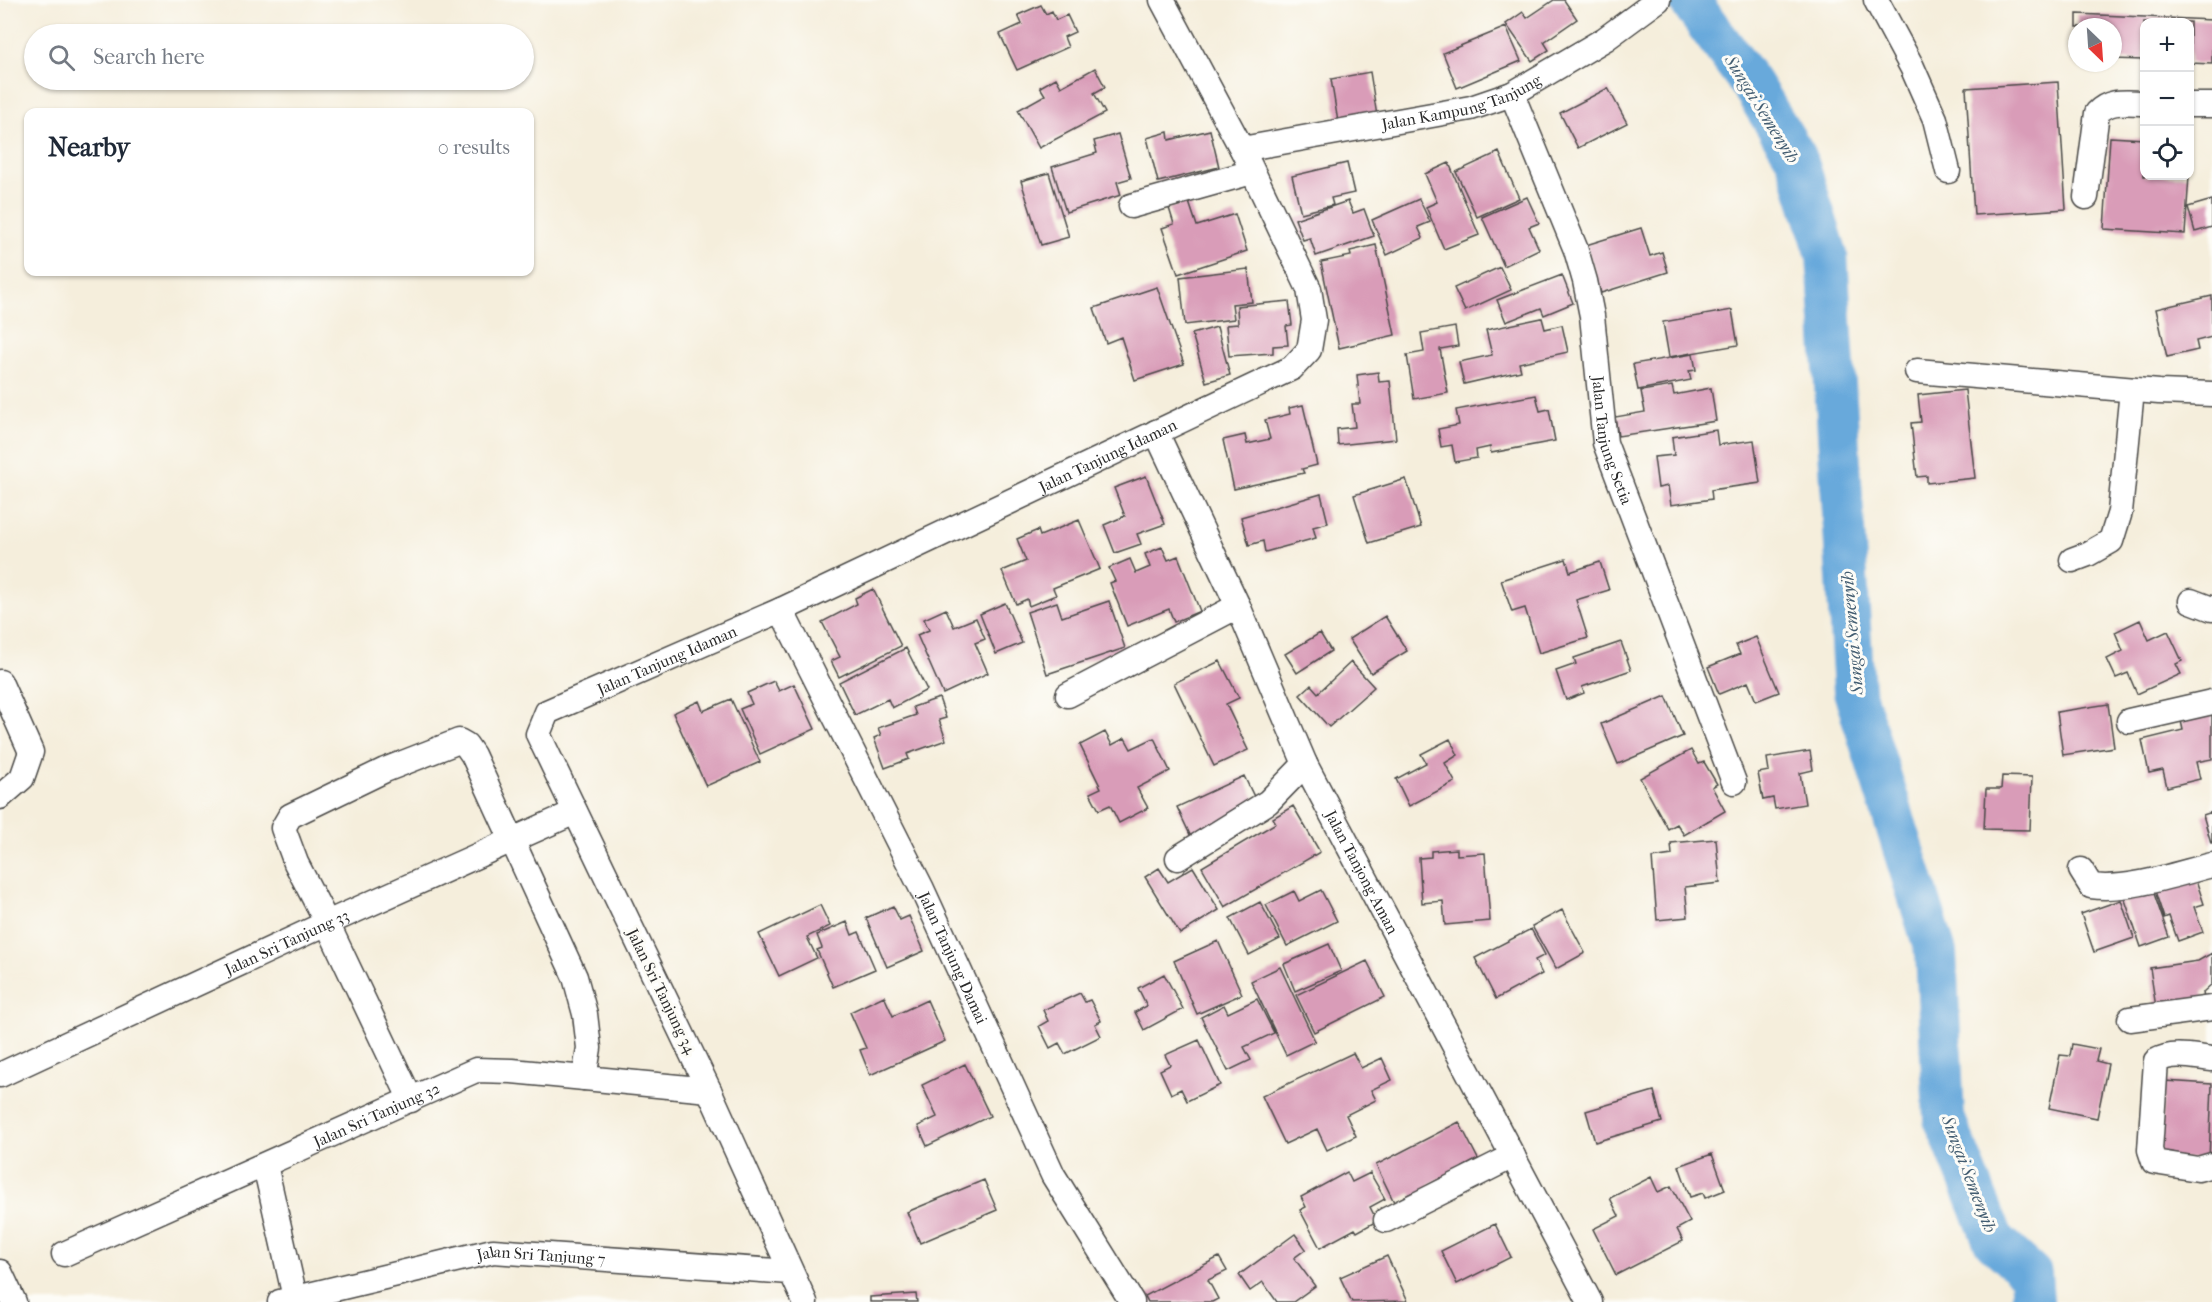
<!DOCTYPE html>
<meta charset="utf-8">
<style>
:root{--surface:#fff;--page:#f2f2f3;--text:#1f2937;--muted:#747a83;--line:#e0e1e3}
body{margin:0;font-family:"IM FELL French Canon",serif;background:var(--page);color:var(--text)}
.controls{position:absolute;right:18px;top:18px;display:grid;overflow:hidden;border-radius:12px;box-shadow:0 2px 4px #0004}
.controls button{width:54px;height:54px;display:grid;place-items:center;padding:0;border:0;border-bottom:2px solid var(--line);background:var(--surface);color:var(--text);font:30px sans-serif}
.compass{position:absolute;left:2068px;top:18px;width:54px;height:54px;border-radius:50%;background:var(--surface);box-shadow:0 2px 4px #0004;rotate:155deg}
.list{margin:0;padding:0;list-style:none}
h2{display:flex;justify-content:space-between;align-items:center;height:78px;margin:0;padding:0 24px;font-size:26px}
h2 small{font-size:20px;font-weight:400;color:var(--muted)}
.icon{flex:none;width:33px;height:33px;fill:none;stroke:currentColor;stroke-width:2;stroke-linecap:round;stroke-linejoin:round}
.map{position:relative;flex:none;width:2212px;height:1302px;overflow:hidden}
.search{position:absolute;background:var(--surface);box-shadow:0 2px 4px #0004;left:24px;top:24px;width:510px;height:66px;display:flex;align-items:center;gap:15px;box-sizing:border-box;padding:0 21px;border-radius:33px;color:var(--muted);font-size:22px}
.panel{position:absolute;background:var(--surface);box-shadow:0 2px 4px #0004;left:24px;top:108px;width:510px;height:168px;border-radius:12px}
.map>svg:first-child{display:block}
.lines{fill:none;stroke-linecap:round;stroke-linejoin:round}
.river{stroke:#67a9db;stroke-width:42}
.building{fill:#d99cb8}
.minor-casing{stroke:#494846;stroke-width:27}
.minor{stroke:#fff;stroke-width:24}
.labels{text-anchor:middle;stroke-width:6;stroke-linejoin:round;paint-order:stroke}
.street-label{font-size:16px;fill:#2b2b2b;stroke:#fdfcf7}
.water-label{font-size:18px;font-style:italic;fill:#435d71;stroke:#fdfcf7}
</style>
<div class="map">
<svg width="2212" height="1302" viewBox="0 0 2212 1302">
<rect width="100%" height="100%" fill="#fdfcf7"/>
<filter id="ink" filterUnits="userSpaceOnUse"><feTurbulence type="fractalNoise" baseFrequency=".0167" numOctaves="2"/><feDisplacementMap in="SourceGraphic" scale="12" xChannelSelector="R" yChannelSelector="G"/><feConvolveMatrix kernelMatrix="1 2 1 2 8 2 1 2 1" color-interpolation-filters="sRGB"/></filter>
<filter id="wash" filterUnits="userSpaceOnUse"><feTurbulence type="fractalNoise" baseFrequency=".008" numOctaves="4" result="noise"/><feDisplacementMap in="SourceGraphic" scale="24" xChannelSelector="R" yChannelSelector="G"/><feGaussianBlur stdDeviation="1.35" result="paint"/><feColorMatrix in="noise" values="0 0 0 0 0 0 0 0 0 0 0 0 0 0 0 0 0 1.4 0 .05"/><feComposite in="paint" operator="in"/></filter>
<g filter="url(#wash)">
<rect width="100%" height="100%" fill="#f5eedc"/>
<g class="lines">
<path class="river" d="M 1689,0 L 1751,84 L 1796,157 L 1827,255 L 1854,691 L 1936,953 L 1944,1118 L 1994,1241 L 2031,1274 L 2033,1302"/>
</g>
<g id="blocks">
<path class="building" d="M 1554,0 L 1564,0 L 1577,19 L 1544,42 L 1549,50 L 1532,61 L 1506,24 L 1523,12 L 1527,18 Z
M 1041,5 L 1046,14 L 1052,11 L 1056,20 L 1067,15 L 1075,32 L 1064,37 L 1068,47 L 1017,70 L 1000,34 L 1022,24 L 1018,15 Z
M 2077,14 L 2212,20 L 2212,64 L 2190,63 L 2190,22 L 2144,22 L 2144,60 L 2113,59 L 2113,27 L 2077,27 Z
M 1506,27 L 1521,61 L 1457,88 L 1443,53 Z
M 1095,68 L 1105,87 L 1094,93 L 1105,113 L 1039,148 L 1018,110 L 1045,95 L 1040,87 L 1056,78 L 1061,87 Z
M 1370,72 L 1377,116 L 1338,122 L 1331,79 Z
M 2058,82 L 2066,209 L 1974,215 L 1966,88 Z
M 1608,88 L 1627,123 L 1578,148 L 1560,113 Z
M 1210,130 L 1219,167 L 1158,182 L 1147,138 L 1168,132 L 1169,140 Z
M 1118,134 L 1131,178 L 1117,182 L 1121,195 L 1066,212 L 1052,167 L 1097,153 L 1094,141 Z
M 2110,137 L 2144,139 L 2144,176 L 2189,176 L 2185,234 L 2104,229 Z
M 1499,152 L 1519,198 L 1477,217 L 1456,172 Z
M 1347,163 L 1354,193 L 1331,198 L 1333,205 L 1301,213 L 1292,176 Z
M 1449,163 L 1479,235 L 1444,249 L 1426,207 L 1437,202 L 1425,174 Z
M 1049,173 L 1069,237 L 1041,245 L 1021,181 Z
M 1527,197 L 1539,223 L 1529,227 L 1539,249 L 1504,266 L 1482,217 Z
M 1419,199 L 1430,222 L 1418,227 L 1423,238 L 1387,255 L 1372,220 Z
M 2212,200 L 2212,227 L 2195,232 L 2188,207 Z
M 1348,201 L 1353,213 L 1364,209 L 1374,236 L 1316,256 L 1310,238 L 1303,240 L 1295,219 Z
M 1189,202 L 1197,226 L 1235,214 L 1247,251 L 1178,274 L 1162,228 L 1174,224 L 1169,208 Z
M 1641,228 L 1650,256 L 1662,252 L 1668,272 L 1601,293 L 1586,245 Z
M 1376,245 L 1395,335 L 1339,348 L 1321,262 L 1351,256 L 1350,251 Z
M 1500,267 L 1511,290 L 1465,311 L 1454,288 Z
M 1248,269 L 1252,302 L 1232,304 L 1234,319 L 1185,325 L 1180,277 Z
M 1562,275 L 1573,303 L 1544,315 L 1541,308 L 1506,322 L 1497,300 Z
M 1157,287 L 1184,364 L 1135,380 L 1121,337 L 1106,343 L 1094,308 Z
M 2212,296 L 2212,337 L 2196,341 L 2198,350 L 2167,357 L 2156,309 Z
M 1289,301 L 1292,325 L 1286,326 L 1288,345 L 1273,346 L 1273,353 L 1229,356 L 1226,325 L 1238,324 L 1237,306 Z
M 1732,310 L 1738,345 L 1669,357 L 1663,322 Z
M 1542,318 L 1545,329 L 1562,325 L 1568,352 L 1519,363 L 1521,371 L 1464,384 L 1459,362 L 1492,355 L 1486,330 Z
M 1217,327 L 1230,375 L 1206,382 L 1192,334 Z
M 1455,327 L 1458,346 L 1440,349 L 1448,393 L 1414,399 L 1407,355 L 1424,352 L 1421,333 Z
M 1693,354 L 1696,370 L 1689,371 L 1691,380 L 1638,390 L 1633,364 Z
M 1378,372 L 1379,382 L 1390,381 L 1396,439 L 1338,445 L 1337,429 L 1355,427 L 1352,404 L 1360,404 L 1357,375 Z
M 1672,386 L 1674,395 L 1711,388 L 1716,421 L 1618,436 L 1615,417 L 1645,412 L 1641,391 Z
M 1965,390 L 1975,478 L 1927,483 L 1927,476 L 1917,477 L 1911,423 L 1921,422 L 1918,395 Z
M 1536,395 L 1540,411 L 1549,409 L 1555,441 L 1491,453 L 1490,447 L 1476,450 L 1477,458 L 1455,462 L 1452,445 L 1441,447 L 1438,429 L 1459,425 L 1456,410 Z
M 1303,405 L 1317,465 L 1302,469 L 1304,473 L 1234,489 L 1223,440 L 1245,435 L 1247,444 L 1270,439 L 1265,420 L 1290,414 L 1289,408 Z
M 1716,430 L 1718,445 L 1754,440 L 1760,483 L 1711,490 L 1712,499 L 1671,505 L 1668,486 L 1658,488 L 1654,457 L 1674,455 L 1672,437 Z
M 1146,476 L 1165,524 L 1137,534 L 1141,544 L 1115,553 L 1104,525 L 1125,516 L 1114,488 Z
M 1406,479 L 1421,527 L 1369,543 L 1354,495 Z
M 1321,494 L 1328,523 L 1313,527 L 1316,538 L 1265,552 L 1263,541 L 1249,545 L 1241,517 Z
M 1079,520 L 1100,569 L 1053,588 L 1056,595 L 1029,606 L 1027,599 L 1016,604 L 1002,571 L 1026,561 L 1017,539 L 1038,530 L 1040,536 Z
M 1162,547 L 1168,560 L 1178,556 L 1200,611 L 1174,622 L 1169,609 L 1127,626 L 1110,583 L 1115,581 L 1109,568 L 1130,559 L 1136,573 L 1150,567 L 1145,554 Z
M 1566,559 L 1570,572 L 1600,562 L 1609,590 L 1576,600 L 1588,638 L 1539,653 L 1525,608 L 1512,612 L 1501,580 Z
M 873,589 L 901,646 L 839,677 L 831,661 L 840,657 L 822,622 L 857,604 L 855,598 Z
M 1109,601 L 1125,648 L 1047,674 L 1027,612 L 1057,602 L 1062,617 Z
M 1005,603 L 1022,643 L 996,654 L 980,614 Z
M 946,609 L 954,627 L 976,618 L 985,639 L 975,643 L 988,673 L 943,694 L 917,635 L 929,630 L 924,619 Z
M 1385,616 L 1407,651 L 1371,673 L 1349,639 Z
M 2140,620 L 2149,640 L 2168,631 L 2182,661 L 2176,664 L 2181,674 L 2137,694 L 2128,673 L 2116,678 L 2107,659 L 2123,651 L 2115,632 Z
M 1320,633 L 1331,651 L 1297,673 L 1285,654 Z
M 1756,637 L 1779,692 L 1756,701 L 1748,682 L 1719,694 L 1708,667 L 1740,654 L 1736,645 Z
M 1621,642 L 1631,670 L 1582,687 L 1584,693 L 1566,700 L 1556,671 L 1576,664 L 1574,658 Z
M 906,648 L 927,690 L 892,708 L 888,699 L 855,715 L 839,682 Z
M 1220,661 L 1239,698 L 1226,704 L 1248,750 L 1214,766 L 1174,683 Z
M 1351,662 L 1374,687 L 1329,727 L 1300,695 L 1311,685 L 1318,693 Z
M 774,681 L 779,691 L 794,684 L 815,729 L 760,754 L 740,709 L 752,704 L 747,693 Z
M 1666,696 L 1683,736 L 1618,764 L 1601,724 Z
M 939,698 L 946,718 L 939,720 L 946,740 L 907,754 L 909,759 L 885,768 L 874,738 L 881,735 L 878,728 L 916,715 L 913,707 Z
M 731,699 L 760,762 L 706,786 L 673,713 L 699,701 L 703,711 Z
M 2108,704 L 2114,747 L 2063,755 L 2057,712 Z
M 2212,713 L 2212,759 L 2196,762 L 2200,779 L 2167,787 L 2163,770 L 2149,773 L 2142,740 L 2183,730 L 2181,721 Z
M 1105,732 L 1112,745 L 1125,738 L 1131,749 L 1154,738 L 1170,771 L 1137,788 L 1148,808 L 1119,823 L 1110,805 L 1099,810 L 1090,793 L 1101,788 L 1080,745 Z
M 1450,739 L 1458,755 L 1445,763 L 1455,782 L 1409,806 L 1396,779 L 1426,763 L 1421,754 Z
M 1691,750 L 1699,764 L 1704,762 L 1717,784 L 1712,787 L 1725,811 L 1684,835 L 1677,824 L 1668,829 L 1640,778 Z
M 1810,751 L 1813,770 L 1800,773 L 1805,804 L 1775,809 L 1773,798 L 1763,800 L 1758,773 L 1769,771 L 1767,758 Z
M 1244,776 L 1259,807 L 1192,839 L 1177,807 Z
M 2002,776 L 2032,777 L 2030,830 L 1984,829 L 1986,789 L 2001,789 Z
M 1293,806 L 1320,852 L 1225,907 L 1202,867 L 1276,823 L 1273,818 Z
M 2212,812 L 2212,843 L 2211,843 L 2203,815 Z
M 1716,839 L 1720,883 L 1685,887 L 1688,917 L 1657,920 L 1652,858 L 1672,855 L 1671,843 Z
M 1457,849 L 1457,855 L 1485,853 L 1490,921 L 1445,925 L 1443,901 L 1422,903 L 1419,858 L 1431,857 L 1431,851 Z
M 1193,867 L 1219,910 L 1180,934 L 1145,877 L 1159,868 L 1168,882 Z
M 2195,877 L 2204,904 L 2194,907 L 2203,932 L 2178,941 L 2169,916 L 2164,918 L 2155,891 Z
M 2152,888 L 2169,937 L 2141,947 L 2124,897 Z
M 1321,890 L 1337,921 L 1287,946 L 1266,905 L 1294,891 L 1299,901 Z
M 2121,900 L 2134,938 L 2094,952 L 2081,914 Z
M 1260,902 L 1280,939 L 1249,955 L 1230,918 Z
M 820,905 L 830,926 L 807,937 L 817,958 L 779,976 L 759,934 Z
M 893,906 L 900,920 L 909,916 L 924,951 L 887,967 L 866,918 Z
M 1562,910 L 1585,953 L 1556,969 L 1532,926 Z
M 847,922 L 852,935 L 859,932 L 875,969 L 833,987 L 817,950 L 822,948 L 817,935 Z
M 1531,929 L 1545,955 L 1535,960 L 1542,974 L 1496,999 L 1475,958 Z
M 1218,941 L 1242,994 L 1197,1014 L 1174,961 Z
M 1329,944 L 1341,971 L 1295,991 L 1284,964 Z
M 2212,953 L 2212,984 L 2203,992 L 2205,1007 L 2157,1014 L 2150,968 L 2198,961 Z
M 1367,961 L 1385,997 L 1314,1032 L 1296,995 Z
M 1280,967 L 1315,1041 L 1286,1055 L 1251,981 Z
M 1164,974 L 1183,1009 L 1144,1030 L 1135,1012 L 1147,1006 L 1138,988 Z
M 1080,993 L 1085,1002 L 1090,1000 L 1101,1021 L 1095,1024 L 1101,1036 L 1065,1054 L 1059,1043 L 1050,1048 L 1039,1026 L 1048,1021 L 1043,1010 Z
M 884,996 L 893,1016 L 927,1000 L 945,1041 L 870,1075 L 860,1050 L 866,1048 L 850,1012 Z
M 1257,999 L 1274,1033 L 1244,1047 L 1251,1060 L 1228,1071 L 1201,1017 L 1224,1005 L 1228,1013 Z
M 1199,1040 L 1220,1085 L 1187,1101 L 1181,1089 L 1171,1094 L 1160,1070 L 1170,1065 L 1165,1055 Z
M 2072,1044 L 2099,1049 L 2096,1061 L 2108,1064 L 2097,1118 L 2049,1108 L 2060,1055 L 2070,1056 Z
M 1353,1053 L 1361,1068 L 1382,1058 L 1392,1080 L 1371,1090 L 1376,1100 L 1346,1115 L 1356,1136 L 1327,1150 L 1317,1129 L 1285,1144 L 1262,1096 Z
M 965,1064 L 990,1116 L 927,1146 L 918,1126 L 937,1117 L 922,1085 Z
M 2164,1081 L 2212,1084 L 2209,1160 L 2159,1157 Z
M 1654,1091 L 1662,1122 L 1595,1142 L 1586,1111 Z
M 1459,1122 L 1478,1159 L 1463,1167 L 1466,1173 L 1444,1184 L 1441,1178 L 1428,1185 L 1431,1191 L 1414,1200 L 1411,1193 L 1394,1202 L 1376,1165 Z
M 1712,1154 L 1725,1190 L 1705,1198 L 1703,1193 L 1690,1197 L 1679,1166 Z
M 1347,1172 L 1352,1182 L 1370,1173 L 1385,1199 L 1370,1207 L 1377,1221 L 1357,1232 L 1355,1229 L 1320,1248 L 1300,1210 L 1306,1207 L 1301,1197 Z
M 1651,1177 L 1658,1192 L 1671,1186 L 1690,1222 L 1677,1229 L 1683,1241 L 1616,1275 L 1593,1229 L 1619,1216 L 1610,1198 Z
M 984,1180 L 997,1210 L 920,1243 L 907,1212 Z
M 1495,1224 L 1511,1257 L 1457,1284 L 1441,1251 Z
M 1295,1234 L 1306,1249 L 1294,1258 L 1315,1286 L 1293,1302 L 1277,1302 L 1263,1282 L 1250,1291 L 1239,1275 Z
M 1387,1256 L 1408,1301 L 1352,1302 L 1340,1277 Z
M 1219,1257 L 1227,1271 L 1208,1280 L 1218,1299 L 1212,1302 L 1148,1302 L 1145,1296 Z
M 916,1294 L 917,1302 L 870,1302 L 870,1297 Z"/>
</g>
</g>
<g filter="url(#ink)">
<use href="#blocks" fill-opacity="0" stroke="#494846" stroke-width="1.5"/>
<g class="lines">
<defs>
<g id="minor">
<path d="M 1876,0 L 1912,67 L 1935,119 L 1948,171"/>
<path id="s1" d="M 1512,94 L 1576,250 L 1585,281 L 1592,316 L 1605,443 L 1734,782"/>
<path d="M 2190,105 L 2212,105"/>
<path id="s2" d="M 1242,149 L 1471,108 L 1512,94 L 1605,39 L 1658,0"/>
<path d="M 2086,197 L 2097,113 C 2110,99 2127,103 2144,103"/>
<path d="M 1131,206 L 1252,172"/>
<path d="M 1917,371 L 2159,392 L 2212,394"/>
<path id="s3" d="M 1156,432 L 1238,606 L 1305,764 L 1590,1302"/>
<path d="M 2072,560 L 2088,554 L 2111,541 L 2120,512 L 2132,390"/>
<path d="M 2191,601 L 2212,609"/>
<path id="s4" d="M 781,610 L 922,889 L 1053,1175 L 1132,1302"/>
<path d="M 0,682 L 31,752 L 22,778 L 0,797"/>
<path d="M 1068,695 L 1238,606"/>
<path d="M 2129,721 L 2212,702"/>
<path d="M 1178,858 L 1268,802 L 1305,764"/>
<path d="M 2081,870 L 2091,886 C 2128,891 2176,874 2212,865"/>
<path d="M 2130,1019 L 2212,1008"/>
<path d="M 2212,1059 C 2194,1057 2173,1051 2156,1061 L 2150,1150 L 2154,1162 L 2198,1169 L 2212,1165"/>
<path id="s5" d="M 0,1075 L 327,923 L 575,812"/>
<path d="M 411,1100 L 327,923 L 296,863 L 283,828 L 290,816 L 385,770 L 459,741 L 466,745 L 473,755 L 575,977 L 585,1014 L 589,1048 L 584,1078"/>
<path d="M 265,1165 L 296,1302"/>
<path d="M 1386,1220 L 1513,1156"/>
<path id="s6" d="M 64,1254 L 476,1070 L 512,1071 L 709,1090"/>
<path d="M 0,1272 L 14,1302"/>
<path id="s7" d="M 280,1302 L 493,1251 L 790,1272"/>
<path id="s8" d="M 805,1302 L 709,1090 L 538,734 L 547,712 L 781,610 L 1292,368 L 1309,350 L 1314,320 L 1309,289 L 1242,149 L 1162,0"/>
</g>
</defs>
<use href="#minor" class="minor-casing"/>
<use href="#minor" class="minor"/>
</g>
</g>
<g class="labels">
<g class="street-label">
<text dy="6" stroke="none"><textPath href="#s2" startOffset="225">Jalan Kampung Tanjung</textPath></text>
<text dy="6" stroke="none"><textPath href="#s1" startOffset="363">Jalan Tanjung Setia</textPath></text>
<text dy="6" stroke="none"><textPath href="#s8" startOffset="1268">Jalan Tanjung Idaman</textPath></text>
<text dy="6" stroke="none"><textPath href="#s8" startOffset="782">Jalan Tanjung Idaman</textPath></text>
<text dy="6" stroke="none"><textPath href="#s3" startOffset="486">Jalan Tanjong Aman</textPath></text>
<text dy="6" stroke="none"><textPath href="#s5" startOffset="316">Jalan Sri Tanjung 33</textPath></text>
<text dy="6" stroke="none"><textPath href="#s4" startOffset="388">Jalan Tanjung Damai</textPath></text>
<text transform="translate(662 991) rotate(64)" y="6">Jalan Sri Tanjung 34</text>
<text dy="6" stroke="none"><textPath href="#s6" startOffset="342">Jalan Sri Tanjung 32</textPath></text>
<text dy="6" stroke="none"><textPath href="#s7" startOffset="267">Jalan Sri Tanjung 7</textPath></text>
</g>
<g class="water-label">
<text transform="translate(1762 109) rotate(58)" y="6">Sungai Semenyih</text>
<text transform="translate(1852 633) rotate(-95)" y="6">Sungai Semenyih</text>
<text transform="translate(1969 1174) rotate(69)" y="6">Sungai Semenyih</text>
</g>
</g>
</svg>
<div class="controls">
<button>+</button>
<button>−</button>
<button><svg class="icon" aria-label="locate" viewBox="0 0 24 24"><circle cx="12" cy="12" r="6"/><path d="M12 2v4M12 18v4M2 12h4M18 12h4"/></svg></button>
</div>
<svg class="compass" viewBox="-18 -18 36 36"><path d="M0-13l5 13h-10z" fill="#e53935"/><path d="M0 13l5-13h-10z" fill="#747a83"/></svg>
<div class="search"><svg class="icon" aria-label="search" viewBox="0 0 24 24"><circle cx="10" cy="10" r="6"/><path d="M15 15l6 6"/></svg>Search here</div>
<section class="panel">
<h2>Nearby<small>0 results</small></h2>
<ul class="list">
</ul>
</section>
</div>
